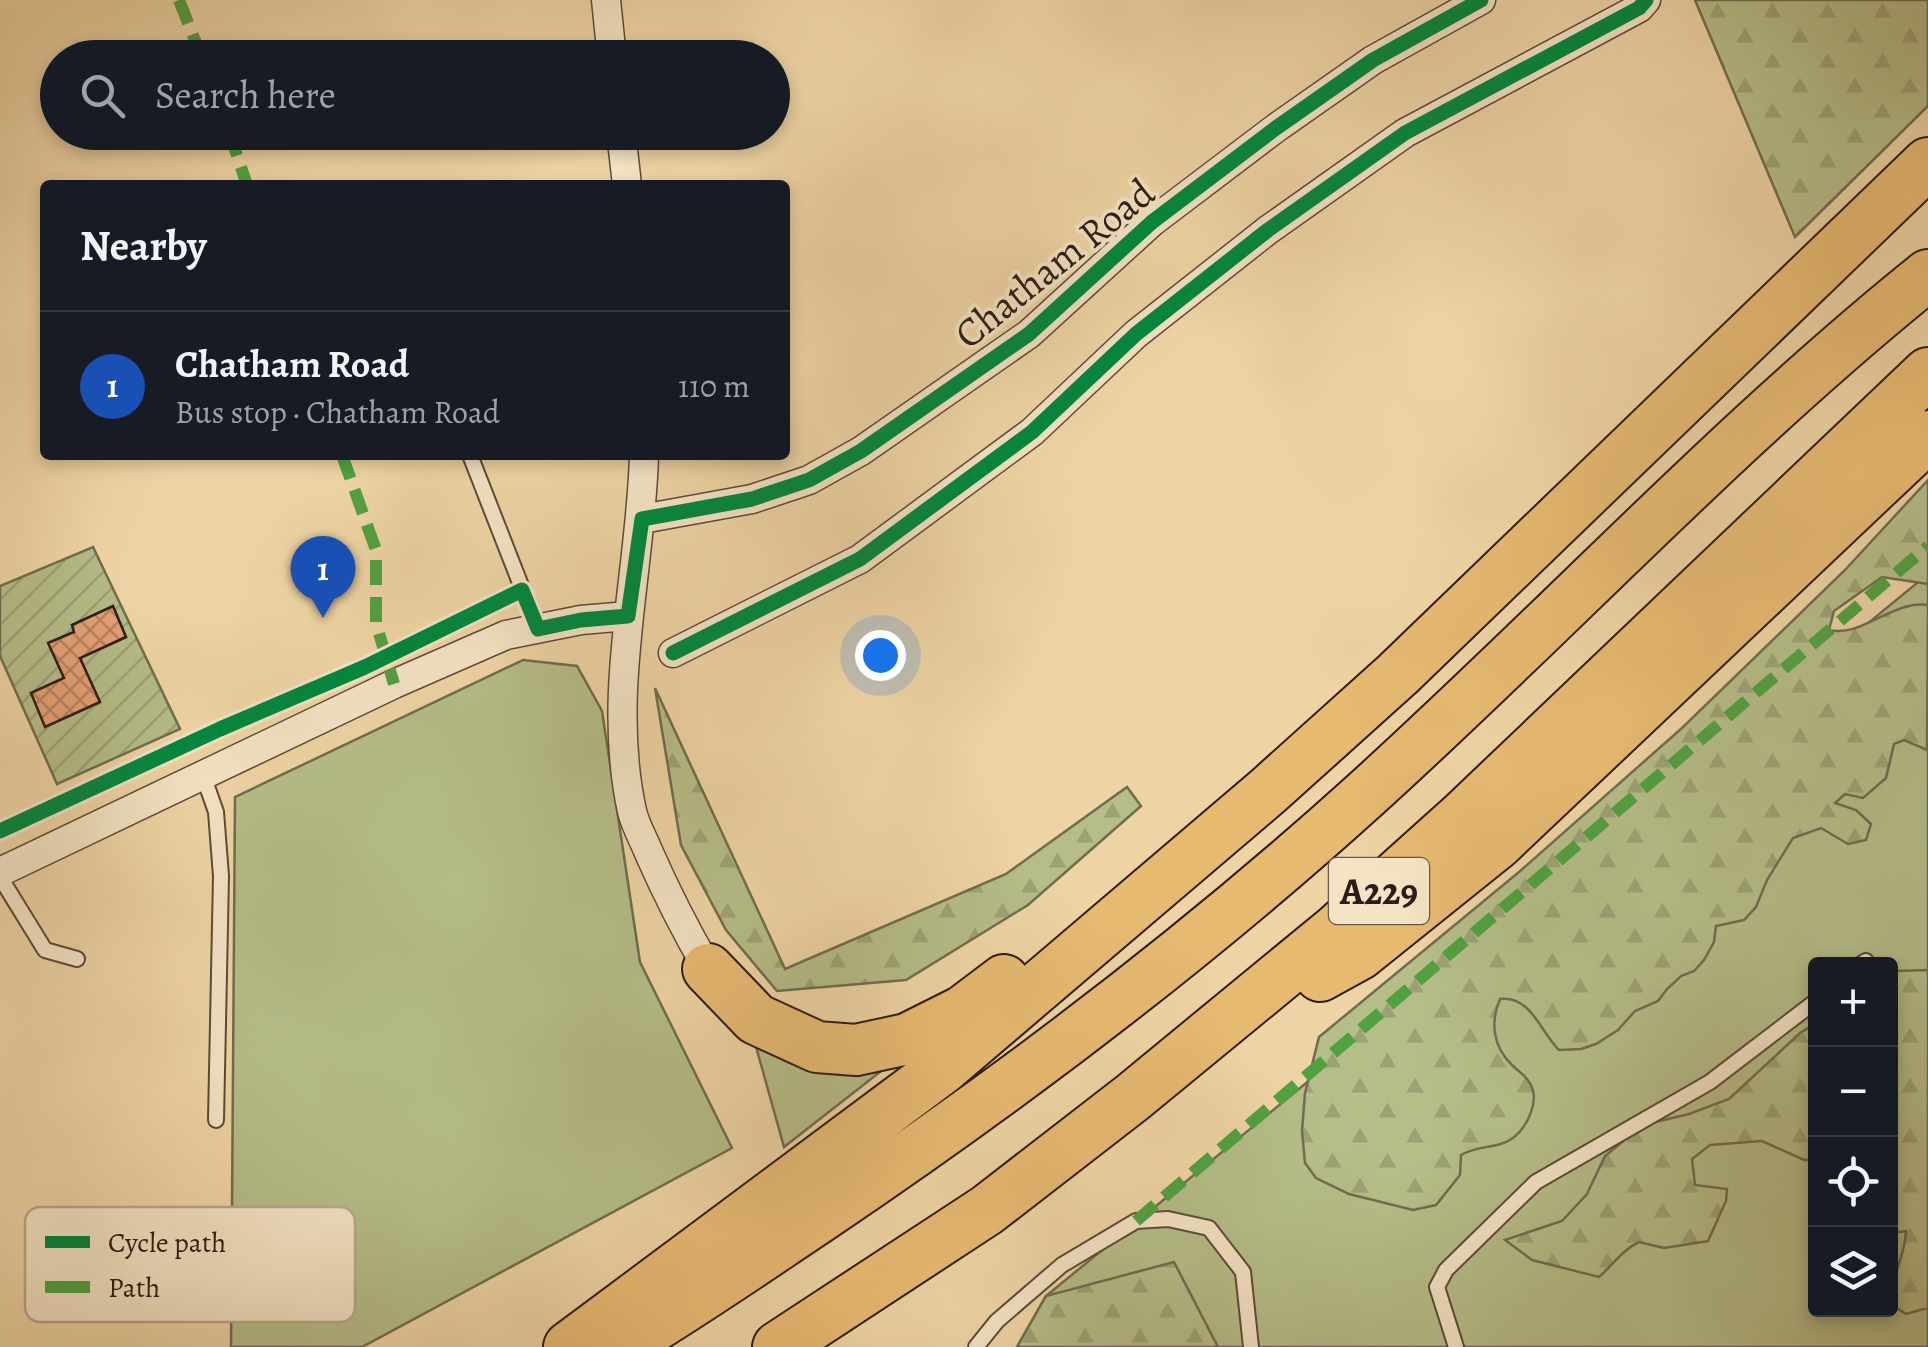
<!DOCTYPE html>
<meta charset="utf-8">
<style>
:root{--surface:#171b24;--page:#20242c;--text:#f1f3f6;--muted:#9ea1a6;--line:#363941;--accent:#c59692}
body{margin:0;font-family:Alegreya,serif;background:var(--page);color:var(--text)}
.controls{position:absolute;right:30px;bottom:30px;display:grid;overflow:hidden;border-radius:10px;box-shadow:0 5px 15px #0003}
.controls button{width:90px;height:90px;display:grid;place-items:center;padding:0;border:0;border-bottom:2px solid var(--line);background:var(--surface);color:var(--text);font:50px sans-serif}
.you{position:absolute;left:880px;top:655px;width:35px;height:35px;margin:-25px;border:8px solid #fff;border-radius:50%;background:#1a73e8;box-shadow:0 0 0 15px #1a73e833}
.badge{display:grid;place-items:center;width:65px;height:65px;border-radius:50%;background:var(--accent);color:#fff;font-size:32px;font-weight:700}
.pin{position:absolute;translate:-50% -82px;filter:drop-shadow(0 2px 5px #0008)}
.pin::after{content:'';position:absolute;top:52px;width:35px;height:30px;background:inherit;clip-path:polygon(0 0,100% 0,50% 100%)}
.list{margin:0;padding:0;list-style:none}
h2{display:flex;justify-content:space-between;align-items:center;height:130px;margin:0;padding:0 40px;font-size:42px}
h2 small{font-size:32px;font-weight:400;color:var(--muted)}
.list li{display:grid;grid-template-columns:65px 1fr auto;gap:30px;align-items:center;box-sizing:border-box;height:150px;padding:0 40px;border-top:2px solid var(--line)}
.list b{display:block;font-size:38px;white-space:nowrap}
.list p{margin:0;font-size:32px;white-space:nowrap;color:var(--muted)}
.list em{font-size:32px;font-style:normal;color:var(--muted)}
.icon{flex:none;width:55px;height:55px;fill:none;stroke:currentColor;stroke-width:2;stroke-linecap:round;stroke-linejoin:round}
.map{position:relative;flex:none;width:1928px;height:1347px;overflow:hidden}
.search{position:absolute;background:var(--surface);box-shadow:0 5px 15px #0003;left:40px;top:40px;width:750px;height:110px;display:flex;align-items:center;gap:25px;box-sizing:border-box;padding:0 35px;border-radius:55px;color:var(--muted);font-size:38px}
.panel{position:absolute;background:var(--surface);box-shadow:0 5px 15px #0003;left:40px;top:180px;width:750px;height:280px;border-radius:10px}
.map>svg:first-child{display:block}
.green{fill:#b5bd88;stroke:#706c4f;stroke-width:2.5;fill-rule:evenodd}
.forest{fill:url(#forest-firs);stroke:#706c4f;stroke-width:2.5}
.garden{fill:url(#garden-furrows);stroke:#706c4f;stroke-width:2.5;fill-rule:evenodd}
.building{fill:url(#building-cross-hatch);stroke:#2c1c16;stroke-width:2.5}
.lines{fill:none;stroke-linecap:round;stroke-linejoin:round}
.lane-casing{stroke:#5c4a3a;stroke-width:18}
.street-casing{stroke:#5c4a3a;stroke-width:31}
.highway-casing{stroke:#2c1c16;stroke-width:54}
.lane{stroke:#f4e3c4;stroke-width:14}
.street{stroke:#f4e3c4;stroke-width:28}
.highway{stroke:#e7ba72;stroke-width:50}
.quiet{stroke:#51a140;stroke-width:12;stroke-dasharray:25 12;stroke-linecap:butt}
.cycleway-casing{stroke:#f4e3c4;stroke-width:21}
.cycleway{stroke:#00873e;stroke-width:15}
.labels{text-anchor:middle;stroke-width:8;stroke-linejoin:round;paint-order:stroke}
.shield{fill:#f4e3c4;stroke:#68584a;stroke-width:2.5}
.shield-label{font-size:38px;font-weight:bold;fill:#2c1c16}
.street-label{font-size:40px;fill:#2c1c16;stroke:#f4e3c4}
.key{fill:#f4e3c4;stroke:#b8a790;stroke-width:2.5}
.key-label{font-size:28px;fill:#2c1c16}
</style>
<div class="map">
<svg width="1928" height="1347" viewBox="0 0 1928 1347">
<defs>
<pattern id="forest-firs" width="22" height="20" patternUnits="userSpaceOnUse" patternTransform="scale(2.5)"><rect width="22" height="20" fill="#b5bd88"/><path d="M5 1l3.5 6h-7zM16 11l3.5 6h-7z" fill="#9ca275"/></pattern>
<pattern id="garden-furrows" width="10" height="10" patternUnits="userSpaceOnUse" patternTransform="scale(2.5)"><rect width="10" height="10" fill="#b5bd88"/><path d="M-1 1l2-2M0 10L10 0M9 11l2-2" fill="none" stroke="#9ca275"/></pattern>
<pattern id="building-cross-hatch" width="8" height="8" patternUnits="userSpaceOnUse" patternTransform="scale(2.5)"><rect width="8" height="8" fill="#e5a275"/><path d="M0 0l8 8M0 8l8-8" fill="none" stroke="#ba835f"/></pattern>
</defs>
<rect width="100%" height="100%" fill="#eed4a4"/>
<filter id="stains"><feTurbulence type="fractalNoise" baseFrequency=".002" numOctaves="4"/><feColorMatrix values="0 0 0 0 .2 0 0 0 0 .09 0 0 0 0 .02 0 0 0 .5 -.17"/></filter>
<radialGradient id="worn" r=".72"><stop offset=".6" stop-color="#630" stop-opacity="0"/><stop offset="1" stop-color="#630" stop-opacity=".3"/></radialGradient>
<path class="green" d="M 1928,574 L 1928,1347 L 1017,1347 L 1046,1296 ZM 1816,964 L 1890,964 L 1890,1310 L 1816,1310 Z
M 523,660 L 577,666 L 602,711 L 640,962 L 732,1148 L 362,1347 L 231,1347 L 235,797 Z
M 753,1036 L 908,1050 L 784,1147 Z"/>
<path class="forest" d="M 1695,0 L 1928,0 L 1928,106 L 1795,237 Z
M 1928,480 L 1928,584 L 1882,577 L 1834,611 L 1829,630 C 1862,638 1892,600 1928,605 L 1927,750 L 1904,740 L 1894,744 L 1886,778 L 1863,798 L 1845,794 L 1835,803 L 1856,810 L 1871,824 L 1866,840 L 1848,844 L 1821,828 L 1793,838 L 1767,880 L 1756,907 L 1744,920 L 1716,926 L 1714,942 L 1704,960 L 1694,971 L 1681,976 L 1667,989 L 1658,1001 L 1635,1011 L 1618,1030 L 1596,1044 L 1581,1049 L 1559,1050 C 1541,1033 1531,995 1500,999 C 1490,1022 1493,1047 1512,1065 C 1518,1071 1525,1075 1529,1082 C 1541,1099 1528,1126 1513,1138 C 1496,1150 1480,1144 1461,1155 L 1460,1175 L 1436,1205 L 1413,1210 L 1349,1194 L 1316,1178 L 1305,1163 L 1302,1131 L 1305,1093 L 1319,1037 L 1519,872 L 1682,728 L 1845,570 Z
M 655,688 L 785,969 L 1006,874 L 1127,787 L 1141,806 L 1028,905 L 906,980 L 777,991 L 726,930 L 681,845 Z
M 1928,970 L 1928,1308 L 1906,1314 L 1890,1304 C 1890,1277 1905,1259 1906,1231 L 1891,1233 L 1891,975 L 1897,971 Z
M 1815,1024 L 1815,1160 L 1804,1160 L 1762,1141 L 1710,1145 L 1692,1159 L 1695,1185 L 1727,1189 L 1726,1201 L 1708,1241 L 1664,1248 L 1639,1242 C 1622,1250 1614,1264 1599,1277 L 1532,1260 L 1505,1240 L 1562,1221 L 1587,1194 L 1605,1156 L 1643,1125 L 1689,1114 L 1729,1099 L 1800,1033 Z
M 1174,1262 L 1218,1347 L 1017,1347 L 1046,1296 Z"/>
<path class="garden" d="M 93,547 L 180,729 L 57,784 L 0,656 L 0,586 ZM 113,607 L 126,637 L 80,658 L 99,703 L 46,726 L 31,693 L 64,678 L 49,643 L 74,632 L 72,625 Z"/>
<path class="building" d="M 113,606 L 126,637 L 80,658 L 100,702 L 45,727 L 31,693 L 64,678 L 48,643 L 74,632 L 72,625 Z"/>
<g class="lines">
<defs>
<path id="lane" d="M 470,455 L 538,629
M 203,775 L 216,812 L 221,876 L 216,1120
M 0,877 L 45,950 L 77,959
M 1861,964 L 1866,961
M 976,1347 L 997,1321 L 1062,1265 L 1136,1221 L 1168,1219 L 1209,1228 L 1243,1272 L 1251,1347
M 1456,1347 L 1437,1287 L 1446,1270 L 1536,1182 L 1710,1082 L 1816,1001"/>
<path id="street" d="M 606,0 L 612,58
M 621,132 L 627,185
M 644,455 C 641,573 606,693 632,811 C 635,825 644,840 649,853 C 667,894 686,931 708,969
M 642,519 L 752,499 L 809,480 L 861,451 L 1029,334 L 1152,222 L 1276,128 L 1373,60 L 1481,0
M 673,653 L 860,559 L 1032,432 L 1136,334 L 1268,230 L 1405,133 L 1639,8 L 1646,0
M 0,872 L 394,684 L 506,635 L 581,620 L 628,616"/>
<path id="highway" d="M 708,969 L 756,1019 L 817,1047 L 856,1050 L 907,1039 L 963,1011 L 1004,980
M 1320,976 L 1360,954 L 1497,844 L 1928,436
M 569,1347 L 942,1069 L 1268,791 L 1398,674 L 1928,163
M 620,1347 C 688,1307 754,1261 820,1217 C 1010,1089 1195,949 1365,795 C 1554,624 1729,435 1928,275
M 778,1347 L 987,1210 L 1133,1097 L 1336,930 L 1464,815 L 1928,373"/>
</defs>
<use href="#lane" class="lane-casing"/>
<use href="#street" class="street-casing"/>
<use href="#highway" class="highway-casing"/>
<use href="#lane" class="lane"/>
<use href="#street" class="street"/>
<use href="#highway" class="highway"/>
<path class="quiet" d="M 179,0 L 202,58
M 229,132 L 247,185
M 342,455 L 376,550 L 376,623 L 394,684
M 1136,1221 L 1928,546"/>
<defs>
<path id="cycleway" d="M 673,653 L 860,559 L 1032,432 L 1136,334 L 1268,230 L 1405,133 L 1639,8 L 1646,0
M 0,831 L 220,729 L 365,667 L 522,590 L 538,629 L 581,620 L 628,616 L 642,519 L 752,499 L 809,480 L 861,451 L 1029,334 L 1152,222 L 1276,128 L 1373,60 L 1481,0"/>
</defs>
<use href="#cycleway" class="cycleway-casing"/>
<use href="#cycleway" class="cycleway"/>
</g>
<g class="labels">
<rect class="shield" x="1329" y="858" width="100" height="66" rx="8"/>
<g class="shield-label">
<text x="1379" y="904">A229</text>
</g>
<g class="street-label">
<text transform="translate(1054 263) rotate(-39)" y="14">Chatham Road</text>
</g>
</g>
<rect x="25" y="1207" width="330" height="115" rx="15" class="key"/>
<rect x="45" y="1236" width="45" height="12" fill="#00873e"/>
<rect x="45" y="1281" width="45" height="12" fill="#51a140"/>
<g class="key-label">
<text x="108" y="1252">Cycle path</text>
<text x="108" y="1297">Path</text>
</g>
<rect width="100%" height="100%" filter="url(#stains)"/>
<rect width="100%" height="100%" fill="url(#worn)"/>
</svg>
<div class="controls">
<button>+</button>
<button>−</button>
<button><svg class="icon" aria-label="locate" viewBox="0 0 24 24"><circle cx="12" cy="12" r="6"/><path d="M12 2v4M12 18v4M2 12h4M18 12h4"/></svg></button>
<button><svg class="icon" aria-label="layers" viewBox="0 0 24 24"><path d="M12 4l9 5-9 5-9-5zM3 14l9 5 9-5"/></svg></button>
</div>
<div class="you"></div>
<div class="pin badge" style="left:323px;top:618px;background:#1a4fb4">1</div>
<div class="search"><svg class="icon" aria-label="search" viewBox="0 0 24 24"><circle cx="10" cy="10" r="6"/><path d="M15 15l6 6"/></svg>Search here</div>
<section class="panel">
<h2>Nearby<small></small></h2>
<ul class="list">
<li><span class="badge" style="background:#1a4fb4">1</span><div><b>Chatham Road</b><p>Bus stop · Chatham Road</p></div><em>110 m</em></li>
</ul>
</section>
</div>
